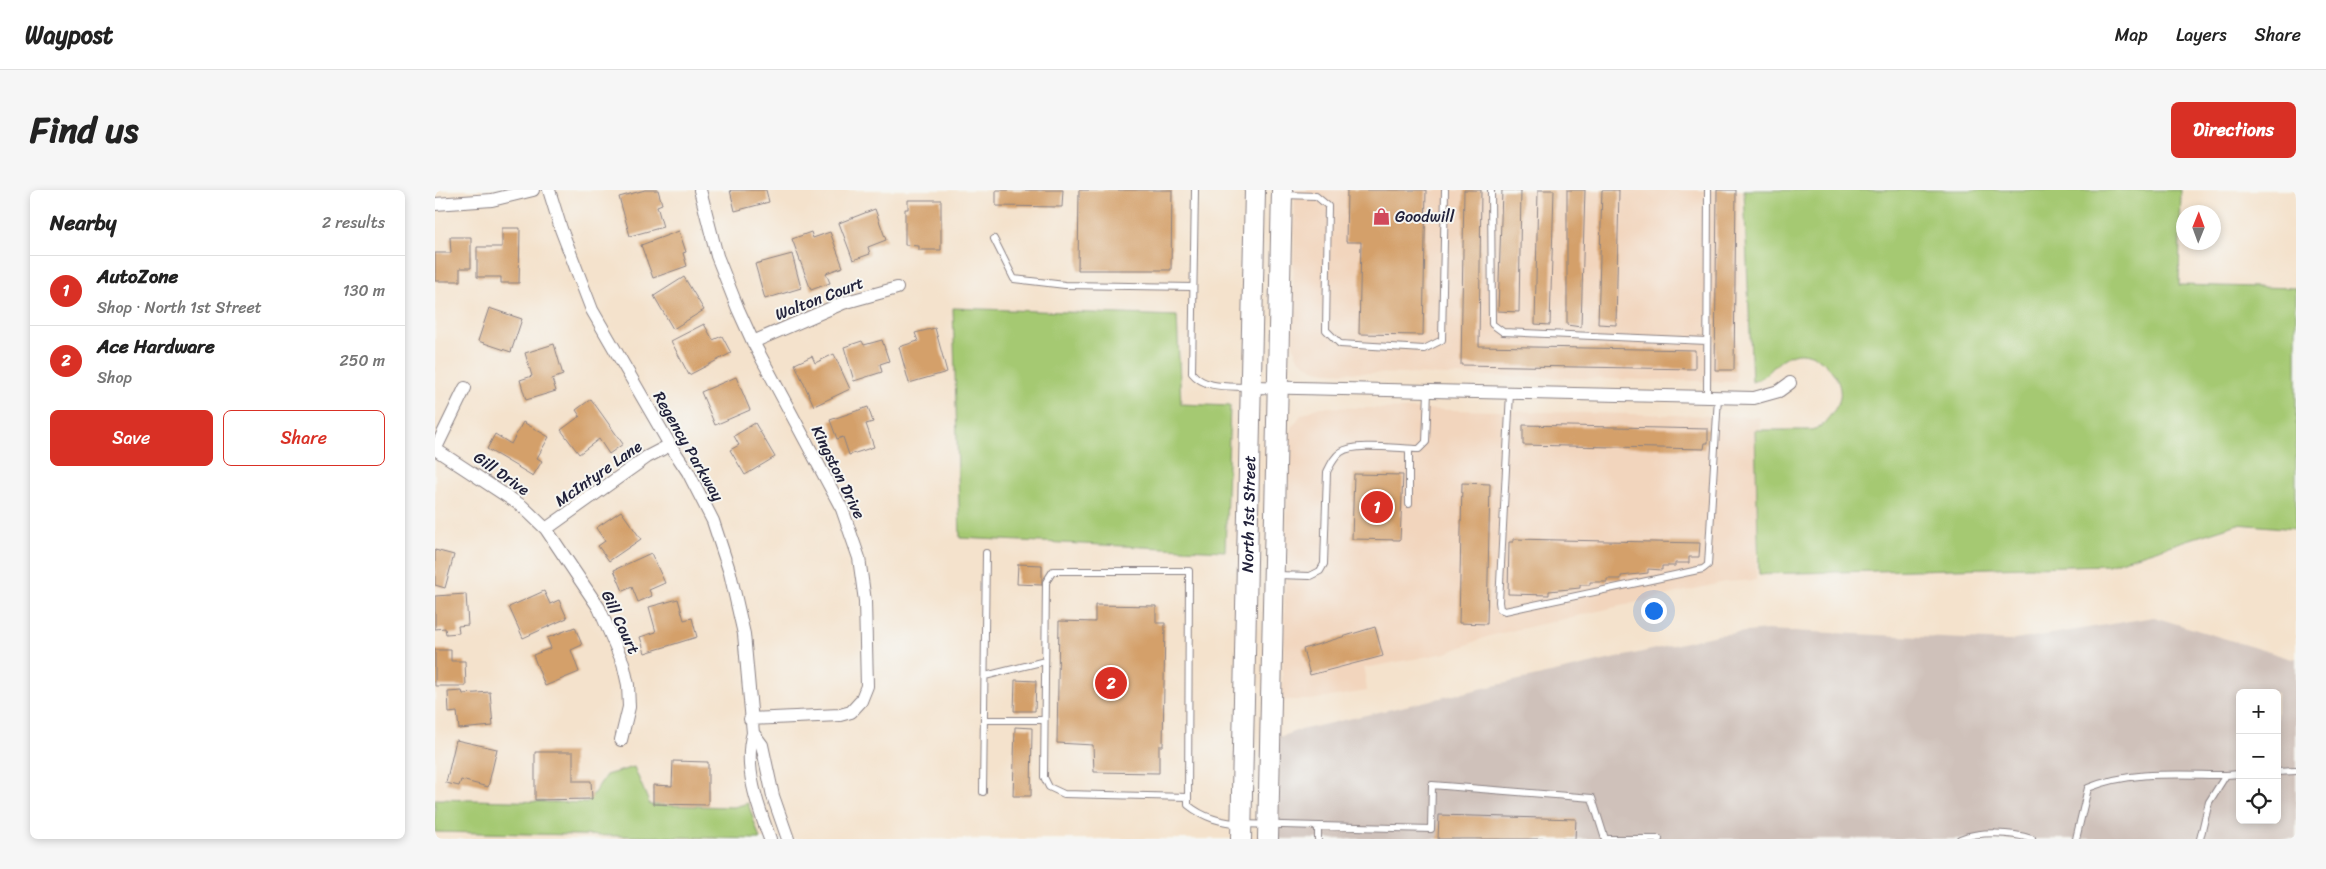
<!DOCTYPE html>
<meta charset="utf-8">
<style>
:root{--surface:#fff;--page:#f6f6f6;--text:#222;--muted:#767676;--line:#e0e0e0;--accent:#d93025}
body{margin:0;font-family:Sriracha,sans-serif;background:var(--page);color:var(--text)}
.controls{position:absolute;right:15px;bottom:15px;display:grid;overflow:hidden;border-radius:8px;box-shadow:0 2px 8px #0003}
.controls button{width:45px;height:45px;display:grid;place-items:center;padding:0;border:0;border-bottom:1px solid var(--line);background:var(--surface);color:var(--text);font:25px sans-serif}
.compass{position:absolute;left:1741px;top:15px;width:45px;height:45px;border-radius:50%;background:var(--surface);box-shadow:0 2px 8px #0003;rotate:1deg}
.you{position:absolute;left:1218px;top:420px;width:18px;height:18px;margin:-12px;border:4px solid #fff;border-radius:50%;background:#1a73e8;box-shadow:0 0 0 8px #1a73e833}
.badge{display:grid;place-items:center;width:32px;height:32px;border-radius:50%;background:var(--accent);color:#fff;font-size:16px;font-weight:700}
.pin{position:absolute;translate:-50% -50%;border:2px solid #fff;box-shadow:0 1px 5px #0006}
.list{margin:0;padding:0;list-style:none}
h2{display:flex;justify-content:space-between;align-items:center;height:65px;margin:0;padding:0 20px;font-size:21px}
h2 small{font-size:16px;font-weight:400;color:var(--muted)}
.list li{display:grid;grid-template-columns:32px 1fr auto;gap:15px;align-items:center;box-sizing:border-box;height:70px;padding:0 20px;border-top:1px solid var(--line)}
.list b{display:block;font-size:19px;white-space:nowrap}
.list p{margin:0;font-size:16px;white-space:nowrap;color:var(--muted)}
.list em{font-size:16px;font-style:normal;color:var(--muted)}
.actions{display:flex;gap:10px;padding:15px 20px}
.actions a{flex:1;padding:11px 0;border:1px solid var(--accent);border-radius:8px;text-align:center;font-size:18px;color:var(--accent)}
.actions .main{background:var(--accent);color:#fff}
.icon{flex:none;width:28px;height:28px;fill:none;stroke:currentColor;stroke-width:2;stroke-linecap:round;stroke-linejoin:round}
.map{position:relative;flex:none;width:1861px;height:649px;overflow:hidden;border-radius:8px}
header{display:flex;align-items:center;gap:30px;box-sizing:border-box;height:70px;padding:0 25px;background:var(--surface);border-bottom:1px solid var(--line)}
header strong{font-size:24px}
nav{display:flex;gap:28px;margin-inline-start:auto;font-size:18px}
.intro{display:flex;align-items:center;justify-content:space-between;box-sizing:border-box;height:120px;padding:0 30px}
h1{margin:0;font-size:35px}
.button{padding:12px 22px;border-radius:8px;background:var(--accent);color:#fff;font-size:18px;font-weight:700}
main{display:flex;gap:30px;padding:0 30px}
aside{flex:1;background:var(--surface);border-radius:8px;box-shadow:0 2px 8px #0003}
.map>svg:first-child{display:block}
.built{fill:#f2d5bd}
.industrial{fill:#cfc1ba;fill-rule:evenodd}
.green{fill:#a5c972;stroke:#647656}
.building{fill:#d4a06a}
.lines{fill:none;stroke-linecap:round;stroke-linejoin:round}
.service-casing{stroke:#8b8284;stroke-width:8}
.minor-casing{stroke:#8b8284;stroke-width:14}
.primary-casing{stroke:#8b8284;stroke-width:22}
.service{stroke:#fff;stroke-width:6}
.minor{stroke:#fff;stroke-width:12}
.primary{stroke:#fff;stroke-width:20}
.labels{text-anchor:middle;stroke-width:4;stroke-linejoin:round;paint-order:stroke}
.poi-label{font-size:16px;fill:#22223b;stroke:#f6f6f2;text-anchor:start}
.street-label{font-size:16px;fill:#22223b;stroke:#f6f6f2}
</style>
<header>
<strong>Waypost</strong>
<nav><a>Map</a><a>Layers</a><a>Share</a></nav>
</header>
<div class="intro"><h1>Find us</h1><a class="button">Directions</a></div>
<main>
<aside>
<h2>Nearby<small>2 results</small></h2>
<ul class="list">
<li><span class="badge">1</span><div><b>AutoZone</b><p>Shop · North 1st Street</p></div><em>130 m</em></li>
<li><span class="badge">2</span><div><b>Ace Hardware</b><p>Shop</p></div><em>250 m</em></li>
</ul>
<div class="actions"><a class="main">Save</a><a>Share</a></div>
</aside>
<div class="map">
<svg width="1861" height="649" viewBox="0 0 1861 649">
<rect width="100%" height="100%" fill="#f6f6f2"/>
<filter id="ink" filterUnits="userSpaceOnUse"><feTurbulence type="fractalNoise" baseFrequency=".02" numOctaves="2"/><feDisplacementMap in="SourceGraphic" scale="10" xChannelSelector="R" yChannelSelector="G"/><feConvolveMatrix kernelMatrix="1 2 1 2 8 2 1 2 1" color-interpolation-filters="sRGB"/></filter>
<filter id="wash" filterUnits="userSpaceOnUse"><feTurbulence type="fractalNoise" baseFrequency=".0096" numOctaves="4" result="noise"/><feDisplacementMap in="SourceGraphic" scale="20" xChannelSelector="R" yChannelSelector="G"/><feGaussianBlur stdDeviation="1.12" result="paint"/><feColorMatrix in="noise" values="0 0 0 0 0 0 0 0 0 0 0 0 0 0 0 0 0 1.4 0 .05"/><feComposite in="paint" operator="in"/></filter>
<g filter="url(#wash)">
<rect width="100%" height="100%" fill="#f4e2cc"/>
<path class="built" d="M 860,0 L 1305,0 L 1301,192 L 891,182 L 878,179 L 863,168 L 857,152 Z
M 885,217 L 1325,227 L 1321,390 L 1290,392 L 1054,446 L 1011,463 L 929,478 L 932,501 L 876,510 L 847,510 L 854,247 L 858,236 L 866,225 Z"/>
<path class="industrial" d="M 1719,427 L 1857,469 L 1861,468 L 1861,649 L 843,649 L 844,547 L 861,541 L 1282,445 L 1332,440 L 1574,451 ZM 1805,503 L 1842,503 L 1842,630 L 1805,630 Z"/>
<path class="green" d="M 1309,0 L 1746,0 L 1744,95 L 1861,98 L 1861,339 L 1803,334 L 1673,375 L 1324,384 L 1320,240 L 1376,240 L 1386,237 C 1392,229 1403,218 1405,208 C 1409,185 1380,157 1358,164 C 1339,170 1337,186 1317,192 Z
M 518,118 L 742,126 L 746,214 L 795,216 L 790,361 L 525,348 Z
M 199,577 L 215,615 L 299,617 L 313,613 L 325,649 L 0,642 L 0,609 L 152,613 L 171,585 Z"/>
<g id="blocks">
<path class="building" d="M 210,0 L 223,0 L 227,14 L 222,16 L 228,37 L 195,46 L 184,7 Z
M 295,0 L 331,0 L 334,12 L 300,21 Z
M 561,0 L 628,0 L 627,17 L 561,16 Z
M 644,0 L 737,0 L 736,80 L 643,80 Z
M 912,0 L 991,0 L 988,145 L 924,144 L 926,52 L 911,52 Z
M 1029,0 L 1046,0 L 1044,156 L 1260,160 L 1260,179 L 1026,175 Z
M 1067,0 L 1086,0 L 1084,122 L 1063,121 Z
M 1103,0 L 1119,0 L 1115,135 L 1100,134 Z
M 1132,0 L 1150,0 L 1146,137 L 1132,135 Z
M 1167,0 L 1184,0 L 1181,135 L 1163,134 Z
M 1282,0 L 1301,0 L 1299,180 L 1280,180 Z
M 473,10 L 506,10 L 506,60 L 484,60 L 484,56 L 470,55 L 470,19 L 473,19 Z
M 440,19 L 451,50 L 433,57 L 435,64 L 418,70 L 404,33 Z
M 67,38 L 85,38 L 84,93 L 66,93 L 66,87 L 42,87 L 42,57 L 67,57 Z
M 244,41 L 251,62 L 248,63 L 252,76 L 218,88 L 206,55 Z
M 376,42 L 378,48 L 395,42 L 408,77 L 391,83 L 395,93 L 376,100 L 357,49 Z
M 15,47 L 36,47 L 36,78 L 25,78 L 25,91 L 0,91 L 0,63 L 16,63 Z
M 357,64 L 366,98 L 330,109 L 320,74 Z
M 249,87 L 269,120 L 238,139 L 219,106 Z
M 54,118 L 87,129 L 76,162 L 43,151 Z
M 269,134 L 278,150 L 287,146 L 296,163 L 254,185 L 236,151 Z
M 500,138 L 512,182 L 474,193 L 464,157 L 483,151 L 480,143 Z
M 447,150 L 454,171 L 445,174 L 447,182 L 419,191 L 409,157 L 427,151 L 429,155 Z
M 119,154 L 128,185 L 117,189 L 121,201 L 91,210 L 85,190 L 97,186 L 90,163 Z
M 399,164 L 415,199 L 379,216 L 360,174 L 377,166 L 380,173 Z
M 301,187 L 315,220 L 280,235 L 266,202 Z
M 156,209 L 188,254 L 174,264 L 164,249 L 144,264 L 126,240 L 145,226 L 141,220 Z
M 433,217 L 438,232 L 431,234 L 439,257 L 414,265 L 408,247 L 402,249 L 395,230 Z
M 88,232 L 114,247 L 102,268 L 107,271 L 98,286 L 52,259 L 60,244 L 76,254 Z
M 320,233 L 340,267 L 310,285 L 295,260 L 304,255 L 299,246 Z
M 1088,235 L 1273,239 L 1273,253 L 1270,253 L 1269,259 L 1088,255 Z
M 919,284 L 968,285 L 965,350 L 917,349 Z
M 1027,293 L 1055,294 L 1052,434 L 1024,433 Z
M 186,321 L 206,349 L 174,371 L 163,356 L 170,351 L 161,338 Z
M 1078,349 L 1265,353 L 1264,367 L 1254,367 L 1254,373 L 1240,373 L 1240,376 L 1227,376 L 1227,380 L 1213,379 L 1213,383 L 1186,386 L 1186,389 L 1172,389 L 1172,392 L 1155,392 L 1155,395 L 1145,395 L 1145,398 L 1114,401 L 1114,405 L 1073,404 L 1074,352 L 1078,352 Z
M 0,360 L 19,365 L 10,398 L 0,395 Z
M 216,363 L 230,393 L 214,400 L 217,406 L 203,412 L 197,397 L 188,401 L 179,380 Z
M 583,374 L 607,375 L 607,395 L 582,394 Z
M 109,401 L 115,414 L 124,410 L 132,428 L 88,448 L 74,417 Z
M 31,404 L 33,435 L 23,436 L 24,443 L 11,444 L 10,438 L 0,439 L 0,406 Z
M 243,409 L 249,430 L 257,428 L 262,447 L 210,463 L 205,447 L 221,442 L 214,417 Z
M 660,415 L 721,416 L 721,433 L 730,433 L 728,556 L 724,556 L 724,583 L 659,582 L 658,555 L 622,553 L 624,431 L 660,432 Z
M 140,437 L 147,455 L 136,460 L 144,482 L 110,496 L 98,465 L 116,458 L 112,448 Z
M 940,437 L 948,466 L 875,485 L 868,459 Z
M 0,460 L 16,460 L 16,471 L 30,471 L 31,496 L 0,496 Z
M 580,490 L 601,491 L 600,521 L 579,521 Z
M 27,501 L 28,504 L 55,502 L 58,536 L 24,539 L 22,522 L 14,523 L 13,502 Z
M 580,537 L 597,538 L 596,606 L 578,606 Z
M 21,550 L 62,559 L 53,597 L 26,590 L 24,596 L 11,593 Z
M 100,562 L 138,562 L 138,591 L 156,591 L 157,609 L 100,610 Z
M 238,571 L 273,572 L 273,615 L 218,614 L 218,595 L 237,596 Z
M 1004,625 L 1141,629 L 1140,649 L 1003,649 Z"/>
</g>
</g>
<g filter="url(#ink)">
<use href="#blocks" fill-opacity="0" stroke="#8b8284" stroke-width="1"/>
<g class="lines">
<defs>
<path id="service" d="M 760,0 L 757,183 C 770,199 793,196 812,197
M 1056,0 L 1057,134 L 1068,142 L 1272,151
M 848,5 L 881,6 L 893,16 L 891,140 L 905,154 L 989,159 L 1007,150 L 1010,0
M 559,49 L 579,89 L 630,95 L 758,97
M 1075,203 L 1064,412 L 1065,419 L 1070,421 L 1268,379 L 1273,375 L 1283,207
M 1272,207 L 1273,0
M 974,314 L 974,259
M 842,385 L 875,386 L 885,381 L 889,374 L 892,282 C 896,274 899,267 906,262 C 919,252 966,259 984,259 L 991,252 L 993,201
M 550,486 L 610,471
M 549,530 L 609,530
M 1842,582 L 1861,581
M 548,602 L 551,363
M 753,607 L 629,604 L 614,597 L 609,587 L 611,392 L 618,381 L 754,381 L 753,615 C 769,628 786,632 806,634 L 996,639 L 997,595 L 1157,608 L 1170,649 L 1224,649
M 883,649 L 883,637
M 1525,649 C 1545,641 1576,642 1597,649
M 1641,649 L 1653,598 C 1697,580 1745,585 1791,585
M 1765,649 L 1774,612 L 1791,585 L 1805,584"/>
<path id="minor" d="M 114,0 L 126,39 L 157,120 L 235,255 L 253,282 L 278,331 L 295,383 L 309,444 L 318,543 C 308,577 323,617 335,649
M 265,0 L 282,66 L 303,119 L 318,152 L 407,319 L 424,368 L 430,411 L 432,496 L 426,511 L 416,522 L 405,525 L 315,529
M 0,14 L 57,10 L 98,0
M 318,152 L 408,113 L 462,98
M 816,197 L 1319,208 L 1344,201 L 1355,193
M 0,259 L 87,316 L 111,339 L 164,418 L 188,473 L 193,495 L 194,517 L 186,550
M 0,260 L 30,198
M 111,339 L 212,267 L 235,255
M 318,543 L 327,555 L 338,606 L 353,649"/>
<g id="primary">
<path id="s1" d="M 806,649 L 820,0"/>
<path d="M 833,649 L 847,0"/>
</g>
</defs>
<use href="#service" class="service-casing"/>
<use href="#minor" class="minor-casing"/>
<use href="#primary" class="primary-casing"/>
<use href="#service" class="service"/>
<use href="#minor" class="minor"/>
<use href="#primary" class="primary"/>
</g>
</g>
<defs>
<symbol id="shop-bare" viewBox="-9 -9 18 18"><path d="M-5-2.5h2.3a2.7 3.5 0 0 1 5.4 0H5L5.5 6h-11ZM-1.5-2.5h3a1.5 2.3 0 0 0-3 0Z" fill="#d1495b" stroke="#f6f6f2" stroke-width="2.5" paint-order="stroke"/></symbol>
</defs>
<g fill-rule="evenodd">
<use href="#shop-bare" x="934" y="14" width="25" height="25"/>
</g>
<g class="labels">
<g class="poi-label">
<text x="960" y="32">Goodwill</text>
</g>
<g class="street-label">
<text transform="translate(384 108) rotate(-21)" y="6">Walton Court</text>
<text transform="translate(254 256) rotate(60)" y="6">Regency Parkway</text>
<text transform="translate(404 282) rotate(64)" y="6">Kingston Drive</text>
<text transform="translate(67 283) rotate(35)" y="6">Gill Drive</text>
<text transform="translate(163 283) rotate(-35)" y="6">McIntyre Lane</text>
<text dy="6" stroke="none"><textPath href="#s1" startOffset="325">North 1st Street</textPath></text>
<text transform="translate(186 432) rotate(65)" y="6">Gill Court</text>
</g>
</g>
</svg>
<div class="controls">
<button>+</button>
<button>−</button>
<button><svg class="icon" aria-label="locate" viewBox="0 0 24 24"><circle cx="12" cy="12" r="6"/><path d="M12 2v4M12 18v4M2 12h4M18 12h4"/></svg></button>
</div>
<svg class="compass" viewBox="-18 -18 36 36"><path d="M0-13l5 13h-10z" fill="#e53935"/><path d="M0 13l5-13h-10z" fill="#767676"/></svg>
<div class="you"></div>
<div class="pin badge" style="left:942px;top:317px">1</div>
<div class="pin badge" style="left:676px;top:493px">2</div>
</div>
</main>
